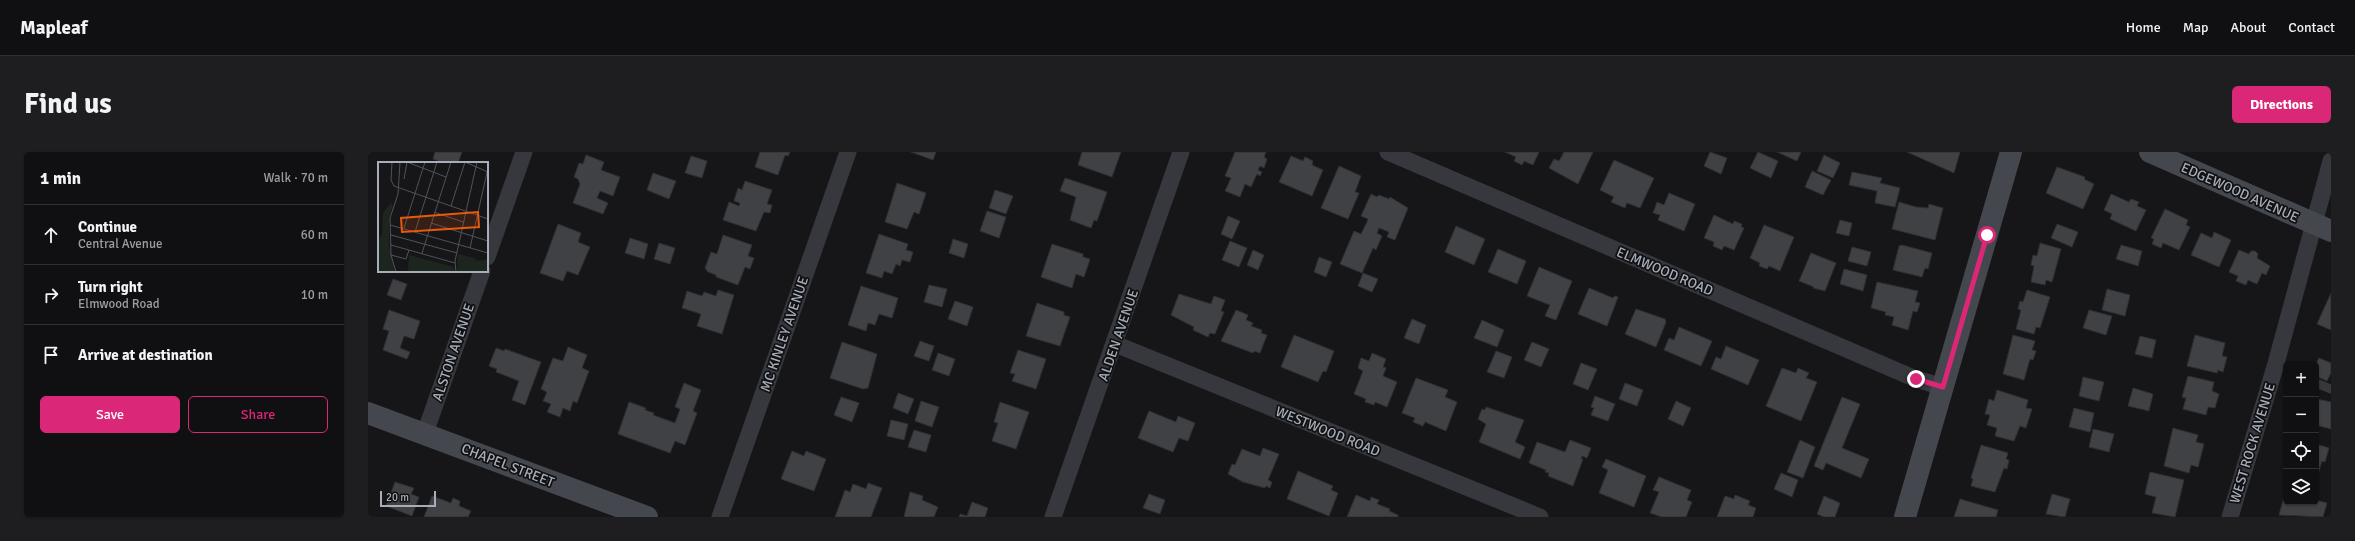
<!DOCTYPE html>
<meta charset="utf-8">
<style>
:root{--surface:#101012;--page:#1e1e20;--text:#f1f3f6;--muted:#9c9d9f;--line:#303032;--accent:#db2777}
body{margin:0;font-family:Signika,sans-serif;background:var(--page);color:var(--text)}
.controls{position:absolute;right:12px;bottom:12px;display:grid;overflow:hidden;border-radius:6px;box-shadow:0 1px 3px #0004}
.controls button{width:36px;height:36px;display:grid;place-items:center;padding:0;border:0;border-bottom:1px solid var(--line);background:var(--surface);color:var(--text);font:20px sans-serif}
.scale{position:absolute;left:12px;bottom:10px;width:56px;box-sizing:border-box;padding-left:4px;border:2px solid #a7aeb9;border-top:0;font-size:11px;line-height:14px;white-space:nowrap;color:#a7aeb9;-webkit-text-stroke:3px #111113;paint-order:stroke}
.stop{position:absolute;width:12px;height:12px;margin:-9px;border:3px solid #db2777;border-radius:50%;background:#fff}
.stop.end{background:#db2777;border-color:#fff;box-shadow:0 1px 4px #0008}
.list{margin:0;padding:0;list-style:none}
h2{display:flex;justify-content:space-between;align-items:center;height:52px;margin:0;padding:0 16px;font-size:17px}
h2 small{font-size:13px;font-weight:400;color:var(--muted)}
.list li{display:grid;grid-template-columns:26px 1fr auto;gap:12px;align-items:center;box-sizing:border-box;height:60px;padding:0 16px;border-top:1px solid var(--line)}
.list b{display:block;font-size:15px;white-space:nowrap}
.list p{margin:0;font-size:13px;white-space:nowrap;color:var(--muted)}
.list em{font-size:13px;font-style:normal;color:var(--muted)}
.actions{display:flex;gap:8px;padding:12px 16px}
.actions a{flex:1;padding:9px 0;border:1px solid var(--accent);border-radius:6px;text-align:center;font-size:14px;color:var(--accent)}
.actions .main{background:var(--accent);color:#fff}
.icon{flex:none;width:22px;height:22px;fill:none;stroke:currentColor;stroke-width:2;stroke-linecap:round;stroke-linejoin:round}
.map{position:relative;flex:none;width:1963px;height:365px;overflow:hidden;border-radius:6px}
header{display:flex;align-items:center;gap:24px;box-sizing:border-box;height:56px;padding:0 20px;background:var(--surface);border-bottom:1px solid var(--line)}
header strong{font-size:19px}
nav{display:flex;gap:22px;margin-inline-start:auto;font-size:14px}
.intro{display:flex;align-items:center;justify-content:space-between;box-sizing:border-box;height:96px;padding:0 24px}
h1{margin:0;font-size:28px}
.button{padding:10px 18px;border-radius:6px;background:var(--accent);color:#fff;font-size:14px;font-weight:700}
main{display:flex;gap:24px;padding:0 24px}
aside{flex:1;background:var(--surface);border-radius:6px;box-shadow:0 1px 3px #0004}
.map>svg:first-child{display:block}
.building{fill:#404145;stroke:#2f3034}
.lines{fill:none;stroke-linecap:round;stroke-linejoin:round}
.lane{stroke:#36383d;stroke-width:9}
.street{stroke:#36383d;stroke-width:17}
.secondary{stroke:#44474d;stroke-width:22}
.route{stroke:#db2777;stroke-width:5}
.labels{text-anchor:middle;stroke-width:3.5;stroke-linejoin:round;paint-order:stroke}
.street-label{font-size:14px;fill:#a7aeb9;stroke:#111113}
.inset-road{fill:none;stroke:#505358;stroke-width:1}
.view{fill:#e8590c;fill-opacity:0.15;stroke:#e8590c;stroke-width:2}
.inset-edge{fill:none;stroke:#a7aeb9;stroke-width:2}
</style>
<header>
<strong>Mapleaf</strong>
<nav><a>Home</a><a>Map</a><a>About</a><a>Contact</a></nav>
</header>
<div class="intro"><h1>Find us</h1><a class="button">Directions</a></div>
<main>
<aside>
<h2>1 min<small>Walk · 70 m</small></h2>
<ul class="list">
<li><svg class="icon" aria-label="ahead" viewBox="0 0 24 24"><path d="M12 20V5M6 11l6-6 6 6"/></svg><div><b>Continue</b><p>Central Avenue</p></div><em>60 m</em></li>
<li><svg class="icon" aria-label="right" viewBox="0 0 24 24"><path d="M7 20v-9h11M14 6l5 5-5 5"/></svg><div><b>Turn right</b><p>Elmwood Road</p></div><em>10 m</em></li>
<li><svg class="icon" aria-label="arrive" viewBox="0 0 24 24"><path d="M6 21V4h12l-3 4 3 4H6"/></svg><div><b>Arrive at destination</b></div></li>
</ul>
<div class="actions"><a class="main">Save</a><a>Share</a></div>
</aside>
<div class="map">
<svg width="1963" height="365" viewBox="0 0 1963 365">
<rect width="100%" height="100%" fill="#161618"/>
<path class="building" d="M 67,0 L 94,0 L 90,11 L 75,11 L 65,7 Z
M 392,0 L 422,0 L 420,4 L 417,3 L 410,23 L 387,15 Z
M 543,0 L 568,0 L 565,8 Z
M 714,0 L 753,0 L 744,25 L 710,13 Z
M 867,0 L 898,0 L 896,5 L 899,7 L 896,16 L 892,14 L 890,18 L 894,20 L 892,24 L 889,22 L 883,35 L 877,32 L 872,45 L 857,39 L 863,26 L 857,24 Z
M 1137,0 L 1171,0 L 1165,13 L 1156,9 L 1154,13 L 1146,9 L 1148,5 Z
M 1196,0 L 1225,0 L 1210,32 L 1181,16 L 1186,7 L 1191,9 Z
M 1342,0 L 1359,6 L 1353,22 L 1336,14 Z
M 1390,0 L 1410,9 L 1403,26 L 1382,16 Z
M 1409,0 L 1433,0 L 1429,9 Z
M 1539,0 L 1592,0 L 1586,21 Z
M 218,3 L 236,10 L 233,18 L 252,25 L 245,44 L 232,39 L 229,46 L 240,51 L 235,62 L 205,51 L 212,32 L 210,27 L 206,25 L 211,11 L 215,12 Z
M 1456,3 L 1472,11 L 1465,26 L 1449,19 Z
M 323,4 L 339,9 L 334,26 L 317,21 Z
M 923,4 L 935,9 L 937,5 L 945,9 L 944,13 L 955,18 L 944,44 L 911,30 Z
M 1246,8 L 1286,26 L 1272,56 L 1259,51 L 1257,56 L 1243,50 L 1246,45 L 1232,38 Z
M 971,14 L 993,24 L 987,40 L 991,41 L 980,67 L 953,56 Z
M 1689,15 L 1717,25 L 1716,27 L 1726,32 L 1715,57 L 1678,41 Z
M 1444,19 L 1463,28 L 1455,43 L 1437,35 Z
M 1484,20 L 1514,26 L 1512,31 L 1532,36 L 1527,55 L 1507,51 L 1509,39 L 1481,33 Z
M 285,21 L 308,29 L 301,47 L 279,38 Z
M 697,26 L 739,40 L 729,69 L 726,68 L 723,76 L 702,68 L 708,45 L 692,39 Z
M 377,29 L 404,38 L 399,52 L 404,53 L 402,61 L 396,60 L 388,79 L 355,68 L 361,50 L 371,54 L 372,51 L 366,49 L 370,36 L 374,38 Z
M 529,31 L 558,41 L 551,62 L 546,60 L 539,77 L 517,70 Z
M 627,38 L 645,44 L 638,62 L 621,56 Z
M 1301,41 L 1327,52 L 1316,79 L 1290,68 L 1292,63 L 1285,61 L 1289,50 L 1296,53 Z
M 1003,42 L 1009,45 L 1011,43 L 1021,47 L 1022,45 L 1040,56 L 1027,88 L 1019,85 L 1021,80 L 1011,76 L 1009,81 L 1014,84 L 1008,98 L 1005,96 L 994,121 L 972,112 L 986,79 L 993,82 L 999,70 L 1000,67 L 993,64 Z
M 1743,42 L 1761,50 L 1763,47 L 1771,50 L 1769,54 L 1778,58 L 1768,79 L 1742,67 L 1744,62 L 1736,58 Z
M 1531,50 L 1548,55 L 1560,56 L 1561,52 L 1575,56 L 1567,88 L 1524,77 Z
M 1797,57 L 1820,68 L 1818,73 L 1822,75 L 1811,98 L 1795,91 L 1793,96 L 1784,92 L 1786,87 L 1783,86 Z
M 619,59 L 638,65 L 631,86 L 612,79 Z
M 1346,63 L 1365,72 L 1366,69 L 1374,72 L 1373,75 L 1376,76 L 1366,98 L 1356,94 L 1354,98 L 1345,94 L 1346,90 L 1336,86 Z
M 860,64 L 872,69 L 864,87 L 853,82 Z
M 1472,68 L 1484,71 L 1481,84 L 1468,81 Z
M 190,72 L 213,81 L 210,90 L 222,95 L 210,123 L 199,119 L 195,129 L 172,121 Z
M 1689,72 L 1710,80 L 1704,95 L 1683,86 Z
M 1396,73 L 1426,85 L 1412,119 L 1401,114 L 1399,117 L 1391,114 L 1392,111 L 1382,106 Z
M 1088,74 L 1117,87 L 1106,113 L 1077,100 Z
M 1846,80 L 1863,88 L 1851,115 L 1823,103 L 1833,81 L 1844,86 Z
M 511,82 L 540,92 L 538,98 L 545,100 L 542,110 L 534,108 L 532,114 L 528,112 L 524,122 L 516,119 L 514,126 L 498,121 Z
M 355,83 L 384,93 L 380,104 L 386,106 L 382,117 L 377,115 L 370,133 L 348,125 L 348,123 L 340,120 L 337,116 L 343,100 L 349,102 Z
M 262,86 L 280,92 L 276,107 L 257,101 Z
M 585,87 L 600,92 L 596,106 L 581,101 Z
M 862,89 L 879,96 L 871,115 L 854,108 Z
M 291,91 L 307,96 L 302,112 L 286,107 Z
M 1672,91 L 1693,97 L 1684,130 L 1678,128 L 1677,133 L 1663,130 L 1666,114 L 1663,113 L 1665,103 L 1669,104 Z
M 684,92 L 715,102 L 715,105 L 722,107 L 716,125 L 708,122 L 704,136 L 673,125 Z
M 1534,93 L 1564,101 L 1560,117 L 1557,116 L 1554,125 L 1525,118 L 1531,94 Z
M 1753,93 L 1774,99 L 1770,114 L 1748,107 Z
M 1484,95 L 1503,100 L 1499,114 L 1480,109 Z
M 1130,97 L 1158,109 L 1149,132 L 1120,120 Z
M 885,98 L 896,103 L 890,118 L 879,113 Z
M 1871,98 L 1881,102 L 1883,99 L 1887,99 L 1890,102 L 1889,106 L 1902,114 L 1898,123 L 1894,121 L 1889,132 L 1880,128 L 1878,133 L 1868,129 L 1870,124 L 1861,120 Z
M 1443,101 L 1468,111 L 1457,139 L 1445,136 L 1446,135 L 1431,129 Z
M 951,105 L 964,110 L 958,125 L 946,120 Z
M 1171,115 L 1204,129 L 1188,168 L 1177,164 L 1182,153 L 1159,144 Z
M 1476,117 L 1499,123 L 1495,139 L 1472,132 Z
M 995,121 L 1010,127 L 1004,140 L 990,134 Z
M 25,127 L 39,132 L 33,148 L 19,143 Z
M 1509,130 L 1550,139 L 1547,150 L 1552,151 L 1549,160 L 1545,159 L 1540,178 L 1524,173 L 1526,165 L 1517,163 L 1518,160 L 1503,156 Z
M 561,133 L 579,137 L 574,155 L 556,150 Z
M 493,134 L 530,146 L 524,166 L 511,162 L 507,173 L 500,171 L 498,179 L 480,173 Z
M 1221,136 L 1245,146 L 1247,144 L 1250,145 L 1239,174 L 1210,162 Z
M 1739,137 L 1762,143 L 1757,164 L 1734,158 Z
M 350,138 L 366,143 L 354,182 L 329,174 L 333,162 L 314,156 L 319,139 L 334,144 L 336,140 L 348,144 Z
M 1659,138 L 1682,145 L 1672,176 L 1668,175 L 1666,182 L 1648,177 L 1653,158 L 1650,157 L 1652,149 L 1655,150 Z
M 1963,141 L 1963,178 L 1949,172 Z
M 811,142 L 843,152 L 846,144 L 857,148 L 853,159 L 856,160 L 847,182 L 842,181 L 840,185 L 825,178 L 826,175 L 803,163 Z
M 587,149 L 605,155 L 599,174 L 580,167 Z
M 669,151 L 696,160 L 696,163 L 702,165 L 692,194 L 658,184 Z
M 1268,157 L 1297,167 L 1298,170 L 1288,195 L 1257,182 Z
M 21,158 L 52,169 L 46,187 L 36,184 L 32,196 L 42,200 L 39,207 L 15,198 L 21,179 L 15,177 Z
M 868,158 L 880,163 L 878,168 L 885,171 L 883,174 L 894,178 L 893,181 L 899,183 L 892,201 L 886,199 L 885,201 L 853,189 Z
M 1721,158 L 1744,164 L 1738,183 L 1715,176 Z
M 1044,167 L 1058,173 L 1051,192 L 1036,186 Z
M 1114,168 L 1136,178 L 1129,195 L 1106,186 Z
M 1311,175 L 1344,189 L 1333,214 L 1296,198 L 1301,186 L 1306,188 Z
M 926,183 L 966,199 L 958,220 L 955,219 L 950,230 L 913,215 Z
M 1645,183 L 1667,189 L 1664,198 L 1668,199 L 1665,208 L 1662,207 L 1656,228 L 1635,222 Z
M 1827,183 L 1857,191 L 1854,204 L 1859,205 L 1855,220 L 1850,218 L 1849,221 L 1819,214 Z
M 1772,184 L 1788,188 L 1784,206 L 1767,202 Z
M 552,189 L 566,194 L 561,209 L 546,204 Z
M 474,190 L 509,202 L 500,236 L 495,237 L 462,226 Z
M 1164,190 L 1181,197 L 1173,215 L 1156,208 Z
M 1358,194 L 1391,208 L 1380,233 L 1343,217 L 1348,205 L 1353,207 Z
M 200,195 L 219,203 L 214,216 L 221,219 L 209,251 L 205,249 L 202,259 L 195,256 L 192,265 L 179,260 L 183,252 L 175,249 L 179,240 L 173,237 L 185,206 L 195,209 Z
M 128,196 L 136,199 L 137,197 L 173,210 L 157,253 L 144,248 L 151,229 L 128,220 L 129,217 L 121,214 Z
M 650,198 L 678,207 L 668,237 L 644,229 L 647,222 L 642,221 Z
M 1128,199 L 1144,205 L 1136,226 L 1119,220 Z
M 570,201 L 587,207 L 581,224 L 564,218 Z
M 1004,201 L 1018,207 L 1015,215 L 1018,216 L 1015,224 L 1029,230 L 1019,255 L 1007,250 L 1006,253 L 997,250 L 998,247 L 986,242 L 995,219 L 990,216 L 993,206 L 1001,209 Z
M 1951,206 L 1963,211 L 1963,221 L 1959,229 L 1948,224 L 1948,212 Z
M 1213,211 L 1229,217 L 1220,238 L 1205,232 Z
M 1414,216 L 1428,221 L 1430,216 L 1441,221 L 1438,226 L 1449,230 L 1433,269 L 1398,254 Z
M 1820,224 L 1846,230 L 1844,239 L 1851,242 L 1847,256 L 1840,255 L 1838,263 L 1815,257 L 1818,246 L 1814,245 Z
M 1715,225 L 1736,230 L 1731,249 L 1711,244 Z
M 1048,226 L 1080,238 L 1077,245 L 1089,250 L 1078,279 L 1057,270 L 1055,274 L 1045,270 L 1047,266 L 1034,261 Z
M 316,231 L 333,238 L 325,259 L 329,261 L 317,293 L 307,289 L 302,301 L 250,282 L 261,250 L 278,256 L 277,258 L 286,261 L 285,263 L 307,271 L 312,257 L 307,255 Z
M 1257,231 L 1275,238 L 1269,254 L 1251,247 Z
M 1765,236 L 1785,242 L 1781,259 L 1760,254 Z
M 1629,238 L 1660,248 L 1658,256 L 1664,257 L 1658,276 L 1652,274 L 1646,289 L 1627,284 L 1629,276 L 1619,273 L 1622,263 L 1617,262 L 1621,247 L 1626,249 Z
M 530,241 L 546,247 L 540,262 L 525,256 Z
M 1227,244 L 1247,252 L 1240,269 L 1223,263 L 1226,256 L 1223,255 Z
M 473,245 L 491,251 L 484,270 L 466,263 Z
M 1474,245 L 1492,252 L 1474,296 L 1501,307 L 1493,326 L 1458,311 L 1455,318 L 1446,314 Z
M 1949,247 L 1963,250 L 1963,277 L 1948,273 Z
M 553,249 L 571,255 L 564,275 L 547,269 Z
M 1308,249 L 1323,256 L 1315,274 L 1300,267 Z
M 632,250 L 661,260 L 648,297 L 624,289 L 630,271 L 626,270 Z
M 1118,255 L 1156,268 L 1147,290 L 1157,295 L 1152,307 L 1111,290 L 1118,272 L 1110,267 L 1114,257 L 1117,258 Z
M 1706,256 L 1726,261 L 1722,280 L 1701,275 Z
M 781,259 L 808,270 L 810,264 L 827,271 L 820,289 L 811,286 L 805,300 L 770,286 Z
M 523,268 L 540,272 L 536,288 L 519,284 Z
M 1805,276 L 1830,283 L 1828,290 L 1836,292 L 1830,315 L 1823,313 L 1821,321 L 1796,314 Z
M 1725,277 L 1746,282 L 1741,300 L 1721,295 Z
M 546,278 L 563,283 L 558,300 L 540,295 Z
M 1202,288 L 1223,296 L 1219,306 L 1214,304 L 1213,307 L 1215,307 L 1205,334 L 1180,324 L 1181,321 L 1177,320 L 1178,318 L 1161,311 L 1169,290 L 1197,300 Z
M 1432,288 L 1447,295 L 1435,326 L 1419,320 Z
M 1948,292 L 1961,296 L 1957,310 L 1954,309 L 1948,329 Z
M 1613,293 L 1640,301 L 1638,307 L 1641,308 L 1639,317 L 1636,316 L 1627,340 L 1603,334 L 1605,327 L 1603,326 Z
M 895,296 L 911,302 L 900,328 L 904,330 L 902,336 L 898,334 L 897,336 L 875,330 L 860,322 L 864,312 L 867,313 L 874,297 L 892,304 Z
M 424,299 L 436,304 L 438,299 L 458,307 L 446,339 L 413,327 Z
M 1238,307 L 1278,324 L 1266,355 L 1231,341 L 1240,318 L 1234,315 Z
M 930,319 L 965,334 L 963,338 L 970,341 L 961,364 L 919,347 Z
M 1782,320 L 1816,328 L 1807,365 L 1784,361 L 1788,345 L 1777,342 Z
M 1413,321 L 1430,328 L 1424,345 L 1406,337 Z
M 1291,325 L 1323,338 L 1319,348 L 1324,350 L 1318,365 L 1294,365 L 1282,361 L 1291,340 L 1285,338 Z
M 27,330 L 46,336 L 43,342 L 51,345 L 44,364 L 18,354 Z
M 500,331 L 514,336 L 503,365 L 467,365 L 477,338 L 482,340 L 485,332 L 498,337 Z
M 1918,337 L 1918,350 L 1948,350 L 1948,348 L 1959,351 L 1955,365 L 1911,363 Z
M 542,340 L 555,344 L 554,348 L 570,355 L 566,365 L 536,365 Z
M 781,342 L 797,348 L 792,362 L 775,356 Z
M 1684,342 L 1702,347 L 1697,365 L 1678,362 Z
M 988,343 L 1002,349 L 1003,345 L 1011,348 L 1009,352 L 1022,357 L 1021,359 L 1030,363 L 1030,365 L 979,365 Z
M 1367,343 L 1382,349 L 1380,353 L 1388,356 L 1385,365 L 1349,365 L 1357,344 L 1366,347 Z
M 64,344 L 83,351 L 85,346 L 92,349 L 91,354 L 103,359 L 100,365 L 56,365 Z
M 1456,344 L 1472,351 L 1467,365 L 1456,365 L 1449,362 Z
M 1592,347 L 1630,358 L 1628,365 L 1586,365 Z
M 604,350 L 620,356 L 617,365 L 591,365 L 592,362 L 599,364 Z"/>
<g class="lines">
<path class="lane" d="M 1948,231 L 1963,237"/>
<path class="street" d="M 1020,0 L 1548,227 L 1575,235
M 119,105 L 156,0
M 747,192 L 1172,365
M 57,281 L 114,119
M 352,365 L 480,0
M 685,365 L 813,0
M 1862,365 L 1907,215 L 1963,9"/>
<path class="secondary" d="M 1782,0 L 1963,79
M 0,261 L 279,365
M 1537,365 L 1643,0"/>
</g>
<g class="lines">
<path class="route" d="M 1548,227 L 1575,235 L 1619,83"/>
</g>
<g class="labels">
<g class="street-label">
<text transform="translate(1872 40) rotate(24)" y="5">EDGEWOOD AVENUE</text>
<text transform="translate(1297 119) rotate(23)" y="5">ELMWOOD ROAD</text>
<text transform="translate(416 182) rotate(-71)" y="5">MC KINLEY AVENUE</text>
<text transform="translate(750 183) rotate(-71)" y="5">ALDEN AVENUE</text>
<text transform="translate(85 200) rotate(-71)" y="5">ALSTON AVENUE</text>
<text transform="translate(960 279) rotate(22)" y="5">WESTWOOD ROAD</text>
<text transform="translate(1884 291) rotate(-73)" y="5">WEST ROCK AVENUE</text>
<text transform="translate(140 313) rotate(21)" y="5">CHAPEL STREET</text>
</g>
</g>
<g transform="translate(10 10)">
<rect width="110" height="110" fill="#161618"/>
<path d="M 13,41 L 15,43 L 11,55 L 11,84 L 17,110 L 0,110 L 0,81 L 4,71 L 5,51 ZM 80,92 L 96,96 L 99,99 L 110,97 L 110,110 L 79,110 ZM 31,93 L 76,105 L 77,110 L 30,110 Z" fill="#1d261e"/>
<path class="inset-road" d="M 14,0 L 13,18 L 16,24 L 110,57M 87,0 L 110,10M 26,17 L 29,0 L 68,15M 73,44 L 87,0M 56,50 L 85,60M 53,61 L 110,79M 12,63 L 110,91M 26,66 L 47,0M 37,70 L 59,0M 13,73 L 79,91M 13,83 L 77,101M 92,86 L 110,6M 44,91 L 73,0M 13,93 L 28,97 L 31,88M 18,110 L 13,93 L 12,56 L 20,32 L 22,0M 78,110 L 77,99 L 99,0"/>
<path class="view" d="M 100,50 L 101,65 L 24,70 L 23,56 Z"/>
<rect width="110" height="110" class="inset-edge"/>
</g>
</svg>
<div class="controls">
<button>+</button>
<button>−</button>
<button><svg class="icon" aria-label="locate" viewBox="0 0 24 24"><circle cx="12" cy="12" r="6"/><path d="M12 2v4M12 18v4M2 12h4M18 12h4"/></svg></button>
<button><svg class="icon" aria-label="layers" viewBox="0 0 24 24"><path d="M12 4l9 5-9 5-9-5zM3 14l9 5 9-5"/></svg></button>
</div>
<div class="scale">20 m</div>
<div class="stop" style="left:1619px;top:83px"></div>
<div class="stop end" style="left:1548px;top:227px"></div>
</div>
</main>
